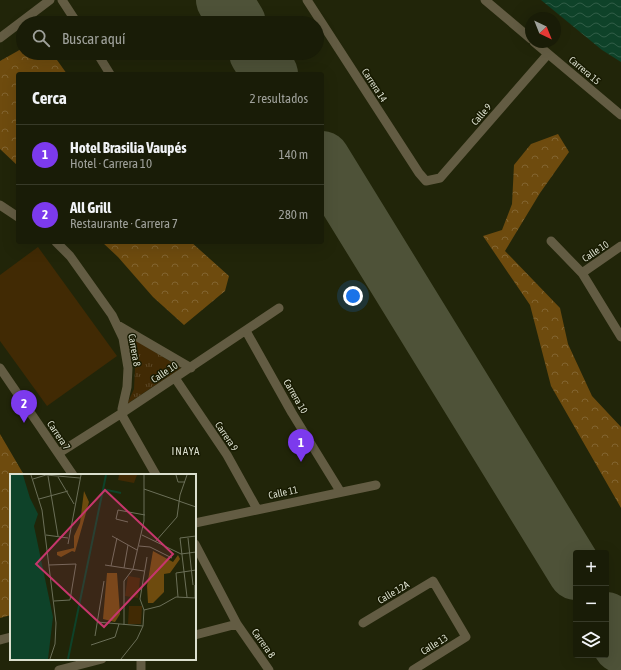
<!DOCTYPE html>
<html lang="es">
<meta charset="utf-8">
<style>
:root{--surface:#191c07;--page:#262915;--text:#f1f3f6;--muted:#9fa19b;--line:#373a28;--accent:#7c3aed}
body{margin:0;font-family:"Asap Condensed",sans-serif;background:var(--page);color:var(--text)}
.controls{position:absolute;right:12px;bottom:12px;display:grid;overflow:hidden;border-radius:4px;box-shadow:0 4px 16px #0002}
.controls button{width:36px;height:36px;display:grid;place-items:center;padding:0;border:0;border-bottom:1px solid var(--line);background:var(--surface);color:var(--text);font:20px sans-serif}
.compass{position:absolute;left:525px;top:12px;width:36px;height:36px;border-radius:50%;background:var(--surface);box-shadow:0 4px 16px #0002;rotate:137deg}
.you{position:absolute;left:353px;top:296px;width:14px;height:14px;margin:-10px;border:3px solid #fff;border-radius:50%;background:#1a73e8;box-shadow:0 0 0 6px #1a73e833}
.badge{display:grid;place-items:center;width:26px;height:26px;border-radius:50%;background:var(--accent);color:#fff;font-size:13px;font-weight:700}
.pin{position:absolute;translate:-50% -33px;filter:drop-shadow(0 1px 2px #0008)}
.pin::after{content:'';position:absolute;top:21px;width:14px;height:12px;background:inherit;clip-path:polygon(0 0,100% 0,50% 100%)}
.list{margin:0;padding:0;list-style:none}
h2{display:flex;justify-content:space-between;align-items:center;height:52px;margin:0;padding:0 16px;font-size:17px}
h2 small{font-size:13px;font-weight:400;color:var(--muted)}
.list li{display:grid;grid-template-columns:26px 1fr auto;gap:12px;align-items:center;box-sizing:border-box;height:60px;padding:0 16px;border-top:1px solid var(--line)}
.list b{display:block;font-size:15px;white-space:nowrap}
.list p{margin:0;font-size:13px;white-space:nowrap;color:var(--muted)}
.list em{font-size:13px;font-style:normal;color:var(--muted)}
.icon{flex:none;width:22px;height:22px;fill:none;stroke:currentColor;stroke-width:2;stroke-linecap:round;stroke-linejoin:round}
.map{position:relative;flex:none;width:621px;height:670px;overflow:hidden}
.search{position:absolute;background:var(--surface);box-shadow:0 4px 16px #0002;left:16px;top:16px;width:308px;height:44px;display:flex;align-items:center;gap:10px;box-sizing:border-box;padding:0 14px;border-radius:22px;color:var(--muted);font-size:15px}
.panel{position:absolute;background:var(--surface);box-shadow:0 4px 16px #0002;left:16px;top:72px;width:308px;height:172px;border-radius:4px}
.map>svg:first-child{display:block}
.grass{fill:url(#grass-tufts)}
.forest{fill:url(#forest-crowns)}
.green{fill:#412a04}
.water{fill:url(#water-waves)}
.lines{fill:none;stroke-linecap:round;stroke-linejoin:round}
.runway{stroke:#4e5238;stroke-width:56}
.minor{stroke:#635c43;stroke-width:9}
.labels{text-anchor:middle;stroke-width:3;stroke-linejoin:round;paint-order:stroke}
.street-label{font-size:10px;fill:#dbdfce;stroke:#181b02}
.neighbourhood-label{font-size:11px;letter-spacing:1px;fill:#dbdfce;stroke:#181b02}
.inset-river{fill:none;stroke:#0e4229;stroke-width:2}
.inset-road{fill:none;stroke:#6b6f58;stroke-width:1}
.view{fill:#c6366c;fill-opacity:0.15;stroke:#c6366c;stroke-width:2}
.inset-edge{fill:none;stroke:#dbdfce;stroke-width:2}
</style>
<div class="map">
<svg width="621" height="670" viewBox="0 0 621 670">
<defs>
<pattern id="grass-tufts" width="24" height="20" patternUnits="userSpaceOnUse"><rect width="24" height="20" fill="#412a04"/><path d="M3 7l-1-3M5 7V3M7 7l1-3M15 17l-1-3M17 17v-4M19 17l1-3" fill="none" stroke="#5c4827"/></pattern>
<pattern id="forest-crowns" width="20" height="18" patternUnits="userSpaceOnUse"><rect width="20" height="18" fill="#6e4b0e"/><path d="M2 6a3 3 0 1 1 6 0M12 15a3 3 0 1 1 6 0" fill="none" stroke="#826430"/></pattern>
<pattern id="water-waves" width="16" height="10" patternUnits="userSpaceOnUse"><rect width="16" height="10" fill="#0e4229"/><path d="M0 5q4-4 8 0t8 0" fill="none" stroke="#305d47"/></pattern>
</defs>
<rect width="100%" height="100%" fill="#212509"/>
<path class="grass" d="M 127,335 L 181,368 L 127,404 L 134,389 L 135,369 Z"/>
<path class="forest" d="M 23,48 L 23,53 L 52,53 L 67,74 L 18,74 L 18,166 L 0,149 L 0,61 Z
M 558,134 L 569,152 L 540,193 L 505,251 L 560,308 L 568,344 L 592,396 L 621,427 L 621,508 L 551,386 L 530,305 L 483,236 L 502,230 L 512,204 L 514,165 L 531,144 Z
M 102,242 L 191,242 L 229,276 L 225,291 L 184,325 L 153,297 L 118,257 Z
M 0,434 L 24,475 L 11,475 L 11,615 L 0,618 Z"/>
<path class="green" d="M 38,247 L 117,356 L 47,406 L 0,341 L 0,275 Z"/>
<path class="water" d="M 541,0 L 621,0 L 621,62 L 602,50 Z"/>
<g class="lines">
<path class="runway" d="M 224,0 L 238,23
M 257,53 L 270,74
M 322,159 L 576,572
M 606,620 L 621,645"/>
<path class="minor" d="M 62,0 L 77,23
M 307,0 L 419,173 L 426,181 L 440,178 L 548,54
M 485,0 L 531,39
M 0,38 L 50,0
M 534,42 L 621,115
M 97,53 L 110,74
M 0,205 L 18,217
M 551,241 L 582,273 L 621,337
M 56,242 L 70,256 L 112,315 L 123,338 L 128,368 L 127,387 L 122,409 L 123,417 L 156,475
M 582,273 L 621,246
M 119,326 L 191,368
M 246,331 L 292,413 L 340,491
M 0,368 L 73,475
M 175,378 L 227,455 L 257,509
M 59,453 L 122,413 L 279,308
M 195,523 L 376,485
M 195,544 L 237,624 L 269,670
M 363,623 L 433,581 L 466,637 L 413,670
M 195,635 L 237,624
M 0,640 L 11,637
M 141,659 L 141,670
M 59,670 L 102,659"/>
</g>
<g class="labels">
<g class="street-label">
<text transform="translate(585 70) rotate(40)" y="4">Carrera 15</text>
<text transform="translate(375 85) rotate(57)" y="4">Carrera 14</text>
<text transform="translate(481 114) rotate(-49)" y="4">Calle 9</text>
<text transform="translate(595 251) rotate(-34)" y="4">Calle 10</text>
<text transform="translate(135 350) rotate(80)" y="4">Carrera 8</text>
<text transform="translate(164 372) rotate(-34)" y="4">Calle 10</text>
<text transform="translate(296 396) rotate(60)" y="4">Carrera 10</text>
<text transform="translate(59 435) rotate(56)" y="4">Carrera 7</text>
<text transform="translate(227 436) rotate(56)" y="4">Carrera 9</text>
<text transform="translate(283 492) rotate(-12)" y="4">Calle 11</text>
<text transform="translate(393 592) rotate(-31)" y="4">Calle 12A</text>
<text transform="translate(264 643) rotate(55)" y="4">Carrera 8</text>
<text transform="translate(434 644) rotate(-32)" y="4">Calle 13</text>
</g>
<g class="neighbourhood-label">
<text x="186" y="455">INAYA</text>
</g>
</g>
<g transform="translate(10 474)">
<rect width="186" height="186" fill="#212509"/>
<path d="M 74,17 L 79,28 L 65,78 L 62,77 L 51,83 L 47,81 L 47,78 L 64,74 L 64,62 L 70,49 ZM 143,77 L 163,88 L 168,81 L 170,85 L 160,99 L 154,100 L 154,118 L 143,129 L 138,129 L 137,112 ZM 97,99 L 107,99 L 110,140 L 105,148 L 93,145 Z" fill="#6e4b0e"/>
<path d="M 109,1 L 127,1 L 124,9 L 108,6 Z" fill="#412a04"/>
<path d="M 118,102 L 130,104 L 128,124 L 115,122 ZM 119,132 L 132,132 L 131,150 L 118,150 Z" fill="#412a04"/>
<path d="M 0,1 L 13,1 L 20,24 L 28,40 L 24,52 L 43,143 L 38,185 L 0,185 Z" fill="#0e4229"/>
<path class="inset-river" d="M 92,18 L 97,16 L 111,19M 58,185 L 96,1"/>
<path class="inset-road" d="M 21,1 L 32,36 L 46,149 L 45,170 L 40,185M 166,1 L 168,8 L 175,8M 38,2 L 48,62M 48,3 L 64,30M 23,5 L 36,1 L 70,4M 134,15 L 186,33M 29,25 L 58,17M 118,48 L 106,45 L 108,36 L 135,41M 36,61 L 58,64M 132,61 L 171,80 L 186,78M 102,62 L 127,76M 178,64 L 183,111M 145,68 L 167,43 L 170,21 L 177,1M 58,70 L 71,1M 129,72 L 140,73 L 162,84M 39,91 L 66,90 L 60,126 L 44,127M 95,91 L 134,97M 101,92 L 107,64M 114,94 L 118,71M 185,111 L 185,124M 168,123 L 166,99 L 186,96M 177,123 L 170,64 L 186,62M 134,136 L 150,132 L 166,123 L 186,124M 87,148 L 133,152M 114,151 L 114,107 L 123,95 L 134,47 L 134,1M 85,162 L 94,107M 81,171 L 105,163 L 109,150M 111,185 L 127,165 L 133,152 L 134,136 L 130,125 L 137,83"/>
<path class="view" d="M 95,16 L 163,80 L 94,153 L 26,90 Z"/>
<rect width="186" height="186" class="inset-edge"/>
</g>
</svg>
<div class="controls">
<button>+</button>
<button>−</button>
<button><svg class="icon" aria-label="layers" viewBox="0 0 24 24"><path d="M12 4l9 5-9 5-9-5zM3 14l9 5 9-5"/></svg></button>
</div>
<svg class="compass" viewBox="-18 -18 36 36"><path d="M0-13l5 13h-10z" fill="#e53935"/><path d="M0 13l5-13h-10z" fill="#9fa19b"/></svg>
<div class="you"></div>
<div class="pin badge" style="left:301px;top:462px">1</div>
<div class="pin badge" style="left:24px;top:423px">2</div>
<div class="search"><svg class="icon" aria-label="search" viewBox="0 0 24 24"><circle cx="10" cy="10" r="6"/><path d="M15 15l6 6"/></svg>Buscar aquí</div>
<section class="panel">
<h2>Cerca<small>2 resultados</small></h2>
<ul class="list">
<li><span class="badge">1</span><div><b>Hotel Brasilia Vaupés</b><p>Hotel · Carrera 10</p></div><em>140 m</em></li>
<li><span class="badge">2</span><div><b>All Grill</b><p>Restaurante · Carrera 7</p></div><em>280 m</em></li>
</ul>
</section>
</div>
